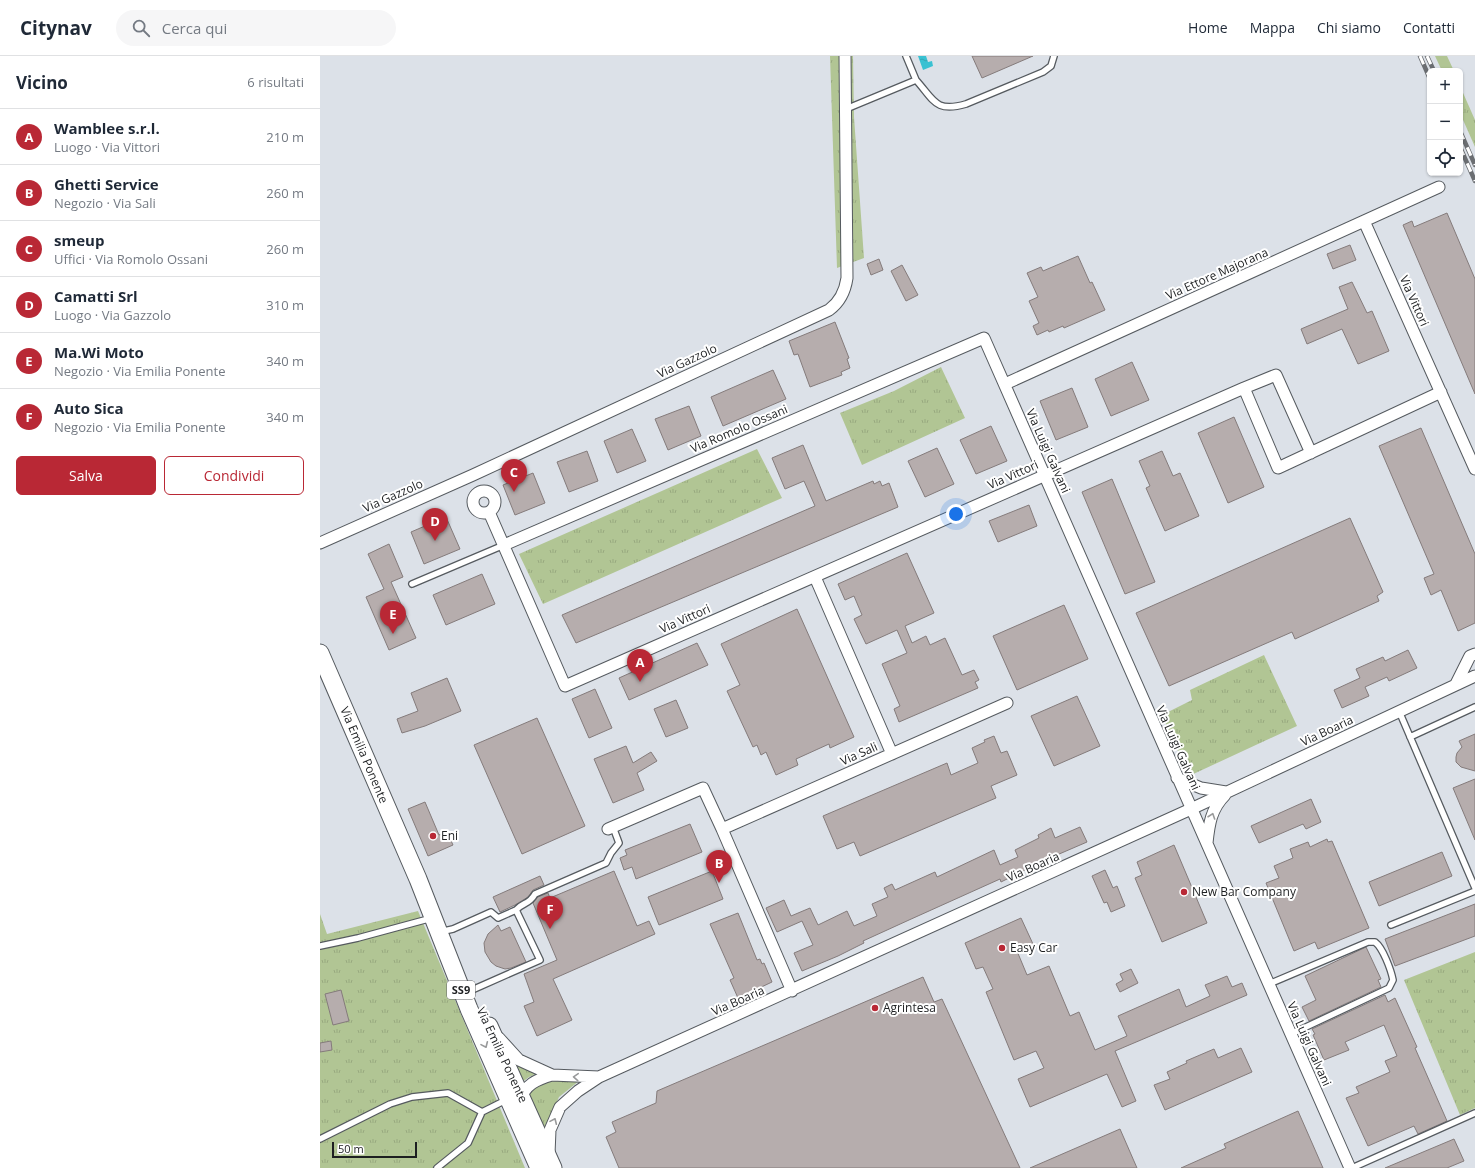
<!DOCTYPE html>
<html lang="it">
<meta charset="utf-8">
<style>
:root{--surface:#fff;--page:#f6f6f7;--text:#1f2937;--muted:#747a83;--line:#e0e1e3;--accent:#b92835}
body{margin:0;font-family:"Open Sans",sans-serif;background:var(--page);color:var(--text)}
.controls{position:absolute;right:12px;top:12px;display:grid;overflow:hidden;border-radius:6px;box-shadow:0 1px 3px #0004}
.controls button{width:36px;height:36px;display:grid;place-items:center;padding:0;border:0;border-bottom:1px solid var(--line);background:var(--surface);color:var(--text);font:20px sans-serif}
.scale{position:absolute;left:12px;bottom:10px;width:85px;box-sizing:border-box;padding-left:4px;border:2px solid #1d1f21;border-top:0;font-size:11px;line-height:14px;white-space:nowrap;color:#1d1f21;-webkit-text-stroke:3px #fff;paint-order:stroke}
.you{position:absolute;left:636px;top:458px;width:14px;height:14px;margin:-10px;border:3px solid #fff;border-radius:50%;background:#1a73e8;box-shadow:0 0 0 6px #1a73e833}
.badge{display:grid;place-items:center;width:26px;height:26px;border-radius:50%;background:var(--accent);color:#fff;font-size:13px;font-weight:700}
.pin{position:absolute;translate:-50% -33px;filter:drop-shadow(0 1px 2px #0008)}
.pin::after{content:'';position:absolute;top:21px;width:14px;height:12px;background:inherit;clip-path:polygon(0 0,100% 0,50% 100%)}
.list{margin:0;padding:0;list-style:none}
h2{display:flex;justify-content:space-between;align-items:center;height:52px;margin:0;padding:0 16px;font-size:17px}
h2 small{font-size:13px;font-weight:400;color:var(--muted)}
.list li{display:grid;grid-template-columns:26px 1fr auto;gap:12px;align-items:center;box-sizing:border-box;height:56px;padding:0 16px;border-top:1px solid var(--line)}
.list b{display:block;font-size:15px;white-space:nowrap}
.list p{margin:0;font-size:13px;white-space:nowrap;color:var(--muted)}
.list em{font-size:13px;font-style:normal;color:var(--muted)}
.actions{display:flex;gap:8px;padding:12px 16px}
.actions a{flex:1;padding:9px 0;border:1px solid var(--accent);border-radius:6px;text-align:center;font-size:14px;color:var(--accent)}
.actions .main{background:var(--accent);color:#fff}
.icon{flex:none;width:22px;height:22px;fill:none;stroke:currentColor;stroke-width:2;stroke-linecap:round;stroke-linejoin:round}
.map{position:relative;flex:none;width:1155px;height:1112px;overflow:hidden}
header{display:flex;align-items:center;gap:24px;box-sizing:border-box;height:56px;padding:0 20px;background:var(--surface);border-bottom:1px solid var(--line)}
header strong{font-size:19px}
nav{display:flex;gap:22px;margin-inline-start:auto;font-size:14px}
.search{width:280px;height:36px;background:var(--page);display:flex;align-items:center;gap:10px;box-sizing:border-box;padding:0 14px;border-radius:22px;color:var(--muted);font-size:15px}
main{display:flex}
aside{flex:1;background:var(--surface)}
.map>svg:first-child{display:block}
.grass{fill:url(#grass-tufts)}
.water{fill:url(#water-ripples)}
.building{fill:#b6adad;stroke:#847b7b}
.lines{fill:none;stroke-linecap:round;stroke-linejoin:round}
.lane-casing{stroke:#555a5f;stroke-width:8}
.street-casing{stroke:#555a5f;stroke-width:13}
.primary-casing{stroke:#555a5f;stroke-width:19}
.lane{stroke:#fff;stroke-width:5.5}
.street{stroke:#fff;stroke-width:11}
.primary{stroke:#fff;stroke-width:17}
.rail-casing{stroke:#6b6e72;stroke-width:4.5}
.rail{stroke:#fff;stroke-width:3;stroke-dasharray:9;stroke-linecap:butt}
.oneway{stroke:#999a9b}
.poi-dot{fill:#b92835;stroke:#fff;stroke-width:1.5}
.labels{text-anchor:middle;stroke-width:4;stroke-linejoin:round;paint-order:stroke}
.shield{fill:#fff;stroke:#616264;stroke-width:1}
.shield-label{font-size:11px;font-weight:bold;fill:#1d1f21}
.street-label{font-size:12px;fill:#1d1f21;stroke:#fff}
.poi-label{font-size:12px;fill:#1d1f21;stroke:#fff;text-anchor:start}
</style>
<header>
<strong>Citynav</strong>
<div class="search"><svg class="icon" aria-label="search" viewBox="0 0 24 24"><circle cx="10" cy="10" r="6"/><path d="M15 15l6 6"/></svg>Cerca qui</div>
<nav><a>Home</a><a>Mappa</a><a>Chi siamo</a><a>Contatti</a></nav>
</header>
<main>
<aside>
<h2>Vicino<small>6 risultati</small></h2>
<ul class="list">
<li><span class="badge">A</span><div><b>Wamblee s.r.l.</b><p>Luogo · Via Vittori</p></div><em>210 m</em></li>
<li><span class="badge">B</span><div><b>Ghetti Service</b><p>Negozio · Via Sali</p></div><em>260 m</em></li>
<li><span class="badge">C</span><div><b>smeup</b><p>Uffici · Via Romolo Ossani</p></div><em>260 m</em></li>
<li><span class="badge">D</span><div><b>Camatti Srl</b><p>Luogo · Via Gazzolo</p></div><em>310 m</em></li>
<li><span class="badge">E</span><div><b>Ma.Wi Moto</b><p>Negozio · Via Emilia Ponente</p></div><em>340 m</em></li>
<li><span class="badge">F</span><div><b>Auto Sica</b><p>Negozio · Via Emilia Ponente</p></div><em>340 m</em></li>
</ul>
<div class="actions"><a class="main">Salva</a><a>Condividi</a></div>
</aside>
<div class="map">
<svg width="1155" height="1112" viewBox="0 0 1155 1112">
<defs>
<pattern id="grass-tufts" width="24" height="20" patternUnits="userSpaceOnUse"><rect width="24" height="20" fill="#b1c594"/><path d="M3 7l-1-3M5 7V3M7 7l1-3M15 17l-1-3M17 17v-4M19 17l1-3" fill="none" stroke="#98a97f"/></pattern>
<pattern id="water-ripples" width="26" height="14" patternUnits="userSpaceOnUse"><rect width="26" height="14" fill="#39c1d2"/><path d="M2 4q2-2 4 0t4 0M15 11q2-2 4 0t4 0" fill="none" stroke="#32a5b4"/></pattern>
</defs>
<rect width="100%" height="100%" fill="#dce1e8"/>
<path class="grass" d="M 510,0 L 533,0 L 534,61 L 544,202 L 517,212 Z
M 1115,0 L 1127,0 L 1134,15 L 1122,15 Z
M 1140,30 L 1155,64 L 1155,91 L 1140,57 Z
M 621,311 L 645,362 L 542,409 L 520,357 L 574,335 Z
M 437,393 L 462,442 L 223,548 L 199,498 Z
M 944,599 L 977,670 L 869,720 L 842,659 L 872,644 L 870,634 Z
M 98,855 L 205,1112 L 0,1112 L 0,858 L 7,878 Z
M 1155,896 L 1155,1052 L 1140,1059 L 1084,924 Z
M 189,1001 L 218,1017 L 209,1021 L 201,1027 Z
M 237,1025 L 259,1025 L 239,1041 L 223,1077 L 208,1041 C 218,1025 219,1026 237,1025 Z"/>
<path class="water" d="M 598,0 L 606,0 L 608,6 L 612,5 L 613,10 L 603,14 Z"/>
<path class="building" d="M 652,0 L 713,0 L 662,22 Z
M 1127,157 L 1155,223 L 1155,338 L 1083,169 L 1092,165 L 1094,171 Z
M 1030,189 L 1036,204 L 1013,213 L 1007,198 Z
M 758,200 L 770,227 L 772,226 L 785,254 L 744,272 L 743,270 L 729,276 L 728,274 L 717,279 L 713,270 L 719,267 L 709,245 L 718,241 L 707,217 L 721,211 L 723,215 Z
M 559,203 L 563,214 L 551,219 L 547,208 Z
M 582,209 L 598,239 L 586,245 L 571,215 Z
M 1032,226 L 1047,257 L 1052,255 L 1069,295 L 1038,308 L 1022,273 L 987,288 L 981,273 L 1028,253 L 1019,231 Z
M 515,266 L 529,302 L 527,303 L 530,312 L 521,316 L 522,319 L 490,331 L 478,298 L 474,299 L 469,285 Z
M 812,306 L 829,344 L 791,360 L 775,323 Z
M 453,314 L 466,343 L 403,370 L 391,341 Z
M 752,332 L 768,371 L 736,384 L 720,345 Z
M 369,350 L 381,380 L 348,394 L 335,363 Z
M 914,361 L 944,431 L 908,447 L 878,377 Z
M 671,370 L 687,405 L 656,418 L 640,384 Z
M 1101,372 L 1155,498 L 1155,567 L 1138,575 L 1121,534 L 1111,539 L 1104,522 L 1114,518 L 1059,390 Z
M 312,373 L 326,405 L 297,417 L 284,385 Z
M 483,389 L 506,445 L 553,425 L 554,428 L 560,425 L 562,430 L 569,427 L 578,451 L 256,587 L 242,559 L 495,450 L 484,425 L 465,433 L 452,402 Z
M 617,392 L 634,428 L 605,441 L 588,405 Z
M 267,395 L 278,425 L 249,436 L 237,406 Z
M 842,395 L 853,420 L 860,417 L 879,460 L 845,475 L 826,432 L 830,430 L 819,405 Z
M 213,417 L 225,447 L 195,459 L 183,429 Z
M 792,423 L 835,526 L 805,538 L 762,436 Z
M 709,449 L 717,470 L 678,486 L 669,465 Z
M 126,461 L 140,493 L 104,508 L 91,476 Z
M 1030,462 L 1063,536 L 1057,540 L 1059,545 L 975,583 L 972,576 L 849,630 L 816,557 Z
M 69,488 L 83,521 L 71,526 L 96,582 L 69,594 L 46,541 L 64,533 L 48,498 Z
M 587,497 L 614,557 L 585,570 L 592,587 L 606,580 L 610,589 L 625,582 L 642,619 L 654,614 L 659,624 L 655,626 L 658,632 L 579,666 L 574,653 L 580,650 L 562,608 L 587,597 L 577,574 L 546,588 L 534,563 L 542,559 L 534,540 L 525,544 L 518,528 Z
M 162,518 L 175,548 L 126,569 L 113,539 Z
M 744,549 L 768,603 L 697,634 L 673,580 Z
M 477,553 L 534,681 L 510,692 L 509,688 L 476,703 L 478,709 L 456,719 L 446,696 L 441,699 L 437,689 L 433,691 L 407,635 L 420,629 L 401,588 Z
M 377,587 L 388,609 L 309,644 L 299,622 Z
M 1088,594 L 1097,612 L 1069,625 L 1067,621 L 1045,631 L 1049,640 L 1022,652 L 1014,634 L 1040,622 L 1036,613 L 1063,601 L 1065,605 Z
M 127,622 L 141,655 L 105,670 L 82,677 L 77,663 L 98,655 L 91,637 Z
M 275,633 L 292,672 L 269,682 L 252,643 Z
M 757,640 L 780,690 L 734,710 L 711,660 Z
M 356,644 L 368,672 L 346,681 L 334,653 Z
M 217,662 L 265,770 L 202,798 L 154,689 Z
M 1155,678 L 1155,715 L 1141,711 L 1136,706 L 1136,701 L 1137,697 L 1142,691 L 1139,685 Z
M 674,680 L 681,697 L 687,695 L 697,719 L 671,730 L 676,742 L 540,800 L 534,786 L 517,793 L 503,760 L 627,707 L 631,719 L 658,707 L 652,692 L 665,686 L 664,684 Z
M 306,690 L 313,707 L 331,696 L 337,705 L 317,717 L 324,734 L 293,747 L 274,703 Z
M 1155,723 L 1155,784 L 1133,732 Z
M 991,743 L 1001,766 L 986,773 L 983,768 L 939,787 L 931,770 Z
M 105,746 L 119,779 L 127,776 L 133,789 L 108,800 L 88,753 Z
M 370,768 L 382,796 L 316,823 L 312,811 L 304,814 L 300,802 L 307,799 L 305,794 Z
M 760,771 L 767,786 L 723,805 L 681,826 L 680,823 L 589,864 L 543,885 L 544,887 L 518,900 L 482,915 L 474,897 L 493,889 L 482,865 L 457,876 L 446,852 L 464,844 L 471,860 L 490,852 L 498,869 L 527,855 L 534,870 L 557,860 L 552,848 L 568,841 L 564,832 L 572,828 L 575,834 L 615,816 L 617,821 L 674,794 L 680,809 L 698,801 L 695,794 L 719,782 L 718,779 L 731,772 L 735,782 Z
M 1007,783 L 1008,786 L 1012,785 L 1049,872 L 998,893 L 995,886 L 974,895 L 946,827 L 959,822 L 954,810 L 973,802 L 970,793 L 988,786 L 990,791 Z
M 854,789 L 887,867 L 842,886 L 815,822 L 822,819 L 817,806 Z
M 1122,796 L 1132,820 L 1059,850 L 1049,826 Z
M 785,814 L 793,832 L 797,830 L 805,850 L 791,856 L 787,846 L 784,847 L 772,820 Z
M 294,815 L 317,870 L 329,865 L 335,878 L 233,923 L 252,964 L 217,980 L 204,950 L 214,946 L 204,918 L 237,904 L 213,847 L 218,841 L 228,837 L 230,842 Z
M 392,815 L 403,843 L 339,869 L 328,841 Z
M 220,820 L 224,829 L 213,834 L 208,841 L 195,849 L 180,856 L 173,841 Z
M 1155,848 L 1155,880 L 1075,910 L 1065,883 Z
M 418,857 L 437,904 L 440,903 L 442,908 L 444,907 L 452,926 L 418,942 L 410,924 L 414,922 L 390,868 Z
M 701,862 L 713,888 L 697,895 L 707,919 L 729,910 L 750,960 L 759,956 L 775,994 L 807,980 L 798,960 L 859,933 L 866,951 L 890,940 L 885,929 L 907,920 L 912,931 L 922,927 L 927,939 L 795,995 L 816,1045 L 802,1051 L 787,1018 L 710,1051 L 698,1023 L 724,1012 L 716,995 L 694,1004 L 666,936 L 673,933 L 663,911 L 656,913 L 645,887 Z
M 178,869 L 181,875 L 190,871 L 206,906 L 191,912 L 185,913 L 176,910 L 171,906 L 165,896 L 164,887 L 168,878 Z
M 1046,891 L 1061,923 L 1058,924 L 1061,931 L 989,965 L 982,951 L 996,944 L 985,920 Z
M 811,913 L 818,927 L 800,936 L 796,928 L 803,924 L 800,918 Z
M 603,921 L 614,946 L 622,943 L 700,1112 L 299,1112 L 286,1081 L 296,1076 L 292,1066 L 336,1047 L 337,1035 Z
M 21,934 L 29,965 L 13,969 L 5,938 Z
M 1065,939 L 1068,946 L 1075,942 L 1097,991 L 1095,992 L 1127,1065 L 1098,1078 L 1094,1070 L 1048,1090 L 1026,1042 L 1039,1037 L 1036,1031 L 1070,1016 L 1065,1005 L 1077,1000 L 1064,969 L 1025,986 L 1029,994 L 1004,1004 L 993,979 L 995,978 L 992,973 Z
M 11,985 L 12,994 L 0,996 L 0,987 Z
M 921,992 L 932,1016 L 845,1054 L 834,1029 L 850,1023 L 847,1016 L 867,1007 L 866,1005 L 894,993 L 898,1002 Z
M 978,1055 L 1003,1112 L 861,1112 L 906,1092 L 904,1088 Z
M 800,1073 L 817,1112 L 710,1112 Z
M 1134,1083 L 1144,1105 L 1127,1112 L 1065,1112 Z"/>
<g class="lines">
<defs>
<path id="lane" d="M 586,0 L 596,24
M 526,53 L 596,24 C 614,44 615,57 646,48 L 723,16 L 731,10 L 734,0
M 92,528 L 184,489
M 1079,655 L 1155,832
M 1090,681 L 1155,651
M 1071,869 L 1155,835
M 124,875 L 133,873 L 171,856 L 178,862 L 196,854
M 0,890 L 38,882 L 112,862
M 949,928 L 1048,886 L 1055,886 C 1063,892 1071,914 1073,924 L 1069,932 L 971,978
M 152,934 L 220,904 L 196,854 C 203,846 209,849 215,838 L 286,807 L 291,797 L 299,787 L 293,771
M 0,1083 L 70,1048 L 92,1041 L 128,1037 L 162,1056
M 117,1112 L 148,1087 L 162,1056 L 186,1044
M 1032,1112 L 1155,1057"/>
<path id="street" d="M 1044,165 L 1155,413
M 685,328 L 1119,131
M 924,332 L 956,319 L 991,397
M153 446a11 11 0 1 1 22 0a11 11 0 1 1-22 0Z
M 169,456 L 245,630 L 924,332 L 958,412 L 1121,336
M 0,487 L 153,419 L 509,254 C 520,246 525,236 527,222 L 525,0
M 184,489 L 664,282 L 1030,1112
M 495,521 L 572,698
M 1136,628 L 1150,600 L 1155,598
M 857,722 L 881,732 L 906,736
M 288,773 L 383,732 L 402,773
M 887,787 C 889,768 891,753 905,739
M 472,935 L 402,773 L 687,647
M 179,982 L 199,1004 L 232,1019 L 279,1021
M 201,1045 C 203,1029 218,1023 232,1019
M 229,1098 L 230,1074 L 240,1051 L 258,1035 L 279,1021 L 871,753 L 1155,620"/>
<path id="primary" d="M 0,597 L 98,823 L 149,953 L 219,1112
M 169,970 L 233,1112"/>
</defs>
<use href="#lane" class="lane-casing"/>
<use href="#street" class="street-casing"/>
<use href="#primary" class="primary-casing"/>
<use href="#lane" class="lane"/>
<use href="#street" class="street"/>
<use href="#primary" class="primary"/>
<defs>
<path id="rail" d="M 1100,0 L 1110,23
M 1107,0 L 1114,15
M 1140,75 L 1155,109
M 1140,91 L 1155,125"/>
</defs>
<use href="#rail" class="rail-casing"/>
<use href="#rail" class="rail"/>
</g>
<defs><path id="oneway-chevron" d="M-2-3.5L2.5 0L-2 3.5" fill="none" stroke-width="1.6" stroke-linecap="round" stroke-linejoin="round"/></defs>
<g class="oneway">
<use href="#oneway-chevron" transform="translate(892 760) rotate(-71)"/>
<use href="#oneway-chevron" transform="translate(165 989) rotate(66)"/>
<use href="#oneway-chevron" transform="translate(256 1021) rotate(-176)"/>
<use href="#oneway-chevron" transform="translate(234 1065) rotate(-66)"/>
</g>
<g class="poi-dot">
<circle cx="113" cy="780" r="4"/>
<circle cx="864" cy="836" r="4"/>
<circle cx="682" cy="892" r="4"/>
<circle cx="555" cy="952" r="4"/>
</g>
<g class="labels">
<rect class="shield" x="127" y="925" width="28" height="18" rx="3"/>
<g class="shield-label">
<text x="141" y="938">SS9</text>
</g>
<g class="street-label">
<text transform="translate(897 218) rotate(-24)" y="4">Via Ettore Majorana</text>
<text transform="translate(1094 245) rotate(66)" y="4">Via Vittori</text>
<text transform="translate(367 305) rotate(-25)" y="4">Via Gazzolo</text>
<text transform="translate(419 373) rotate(-23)" y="4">Via Romolo Ossani</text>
<text transform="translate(728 395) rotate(66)" y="4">Via Luigi Galvani</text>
<text transform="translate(693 419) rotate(-24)" y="4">Via Vittori</text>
<text transform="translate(73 440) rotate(-24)" y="4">Via Gazzolo</text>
<text transform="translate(365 563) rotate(-24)" y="4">Via Vittori</text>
<text transform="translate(1007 675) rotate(-25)" y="4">Via Boaria</text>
<text transform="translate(858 692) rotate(66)" y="4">Via Luigi Galvani</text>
<text transform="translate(539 698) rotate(-24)" y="4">Via Sali</text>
<text transform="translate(44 699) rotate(67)" y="4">Via Emilia Ponente</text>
<text transform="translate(713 811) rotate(-24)" y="4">Via Boaria</text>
<text transform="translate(418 945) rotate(-24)" y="4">Via Boaria</text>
<text transform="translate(989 988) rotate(66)" y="4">Via Luigi Galvani</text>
<text transform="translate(182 999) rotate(65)" y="4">Via Emilia Ponente</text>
</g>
<g class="poi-label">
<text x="121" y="784">Eni</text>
<text x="872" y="840">New Bar Company</text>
<text x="690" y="896">Easy Car</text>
<text x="563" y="956">Agrintesa</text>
</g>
</g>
</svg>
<div class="controls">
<button>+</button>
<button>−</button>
<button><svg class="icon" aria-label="locate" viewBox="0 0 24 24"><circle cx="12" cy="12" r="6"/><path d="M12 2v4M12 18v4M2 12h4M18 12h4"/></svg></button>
</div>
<div class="scale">50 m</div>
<div class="you"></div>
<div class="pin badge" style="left:320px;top:626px">A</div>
<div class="pin badge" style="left:399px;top:827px">B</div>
<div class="pin badge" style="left:194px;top:436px">C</div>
<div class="pin badge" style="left:115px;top:485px">D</div>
<div class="pin badge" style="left:73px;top:578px">E</div>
<div class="pin badge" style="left:230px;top:873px">F</div>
</div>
</main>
